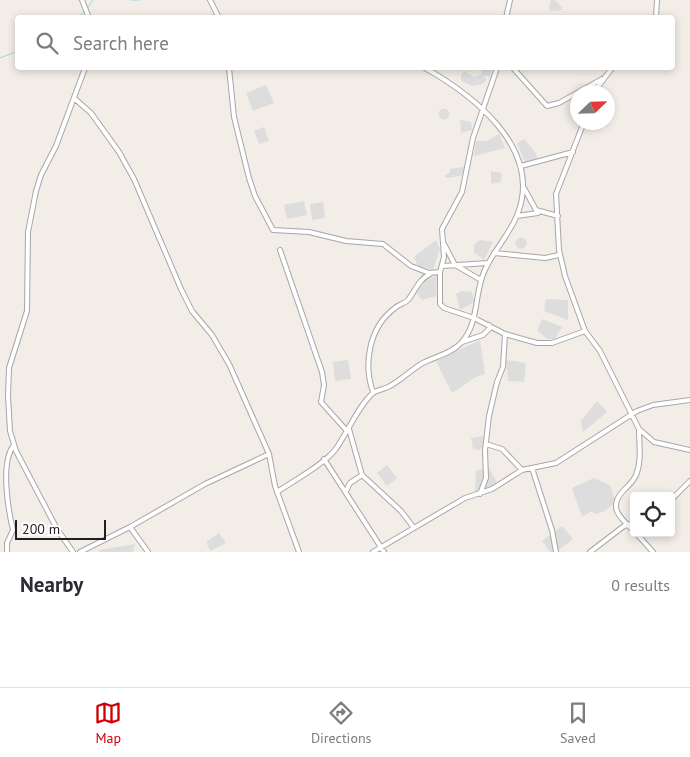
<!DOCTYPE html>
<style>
:root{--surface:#fff;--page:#f2f2f3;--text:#2b2b33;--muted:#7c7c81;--line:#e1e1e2;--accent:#d00009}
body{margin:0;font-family:"PT Sans",sans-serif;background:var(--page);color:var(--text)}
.controls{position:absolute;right:15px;bottom:15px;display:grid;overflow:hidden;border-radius:5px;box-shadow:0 2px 8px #0003}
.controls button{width:45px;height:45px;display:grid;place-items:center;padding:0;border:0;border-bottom:1px solid var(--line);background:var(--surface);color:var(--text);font:25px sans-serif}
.compass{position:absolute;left:570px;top:85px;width:45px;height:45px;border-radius:50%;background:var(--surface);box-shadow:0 2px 8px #0003;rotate:67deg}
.scale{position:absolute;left:15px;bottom:12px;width:91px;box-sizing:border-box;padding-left:5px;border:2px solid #202020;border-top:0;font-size:14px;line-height:18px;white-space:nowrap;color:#202020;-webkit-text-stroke:4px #fff;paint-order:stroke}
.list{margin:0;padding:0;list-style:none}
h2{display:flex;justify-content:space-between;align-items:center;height:65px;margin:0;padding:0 20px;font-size:21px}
h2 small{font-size:16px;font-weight:400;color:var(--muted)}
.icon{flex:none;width:28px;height:28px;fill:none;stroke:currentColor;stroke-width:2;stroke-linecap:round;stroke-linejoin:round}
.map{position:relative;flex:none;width:690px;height:552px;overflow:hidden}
.search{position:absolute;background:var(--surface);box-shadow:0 2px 8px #0003;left:15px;right:15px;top:15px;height:55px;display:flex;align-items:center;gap:12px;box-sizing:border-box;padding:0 18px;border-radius:5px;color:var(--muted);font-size:19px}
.sheet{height:135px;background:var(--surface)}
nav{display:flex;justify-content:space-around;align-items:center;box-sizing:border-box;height:70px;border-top:1px solid var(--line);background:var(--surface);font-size:14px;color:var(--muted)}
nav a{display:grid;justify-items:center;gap:2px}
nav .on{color:var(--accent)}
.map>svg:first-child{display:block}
.residential{fill:#dedddd}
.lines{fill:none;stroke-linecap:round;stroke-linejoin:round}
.stream{stroke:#a2d7e3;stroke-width:1}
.street-casing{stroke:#a7a7a7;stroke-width:6}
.street{stroke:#fff;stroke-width:4}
</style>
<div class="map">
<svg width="690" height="552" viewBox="0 0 690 552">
<rect width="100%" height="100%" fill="#f2ede6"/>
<path class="residential" d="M 551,0 L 555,0 L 562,7 L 562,10 L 551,11 L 549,7 Z
M 482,68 L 493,68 L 489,77 L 486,75 L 484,77 L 487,79 L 483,84 L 472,86 L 461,81 L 461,75 L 464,71 L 474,77 L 481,74 Z
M 266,85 L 274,103 L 253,111 L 246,93 Z
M438.5 114a5.5 5.5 0 1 1 11 0a5.5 5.5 0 1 1-11 0Z
M 460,120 L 471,122 L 472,130 L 461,133 Z
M 264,127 L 269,141 L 259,144 L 254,131 Z
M 499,134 L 505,148 L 474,156 L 476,141 L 487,141 Z
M 524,139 L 535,152 L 538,160 L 525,163 L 517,143 Z
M 464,167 L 464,173 L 460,176 L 447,178 L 444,176 L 450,172 L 450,169 Z
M 491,171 L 502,173 L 501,182 L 491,184 Z
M 304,201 L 307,215 L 287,219 L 284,205 Z
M 323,202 L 325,218 L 312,220 L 310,204 Z
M515.5 243a5.5 5.5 0 1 1 11 0a5.5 5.5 0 1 1-11 0Z
M 436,240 L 440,249 L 433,270 L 418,266 L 414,257 Z
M 480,240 L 493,242 L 484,260 L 474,252 L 474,245 Z
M 429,277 L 437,277 L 436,296 L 422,300 L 416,292 Z
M 462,291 L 472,292 L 474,302 L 460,310 L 456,294 Z
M 546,299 L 568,300 L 568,320 L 544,311 Z
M 542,319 L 562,327 L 555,339 L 548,339 L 537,331 Z
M 480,340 L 485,374 L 476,377 L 452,393 L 436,361 Z
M 348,360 L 351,379 L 335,381 L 333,362 Z
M 506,360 L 526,363 L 524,382 L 508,381 Z
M 597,401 L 607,412 L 583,432 L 581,421 Z
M 485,436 L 485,445 L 479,450 L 473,449 L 471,438 Z
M 387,465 L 397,478 L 387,486 L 377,473 Z
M 488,467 L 498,484 L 490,490 L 475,493 L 476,471 Z
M 594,478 L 610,485 L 616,502 L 603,512 L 595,514 L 592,511 L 582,517 L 572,488 Z
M 562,526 L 573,539 L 556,552 L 550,552 L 542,541 Z
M 219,533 L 226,543 L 210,551 L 206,542 Z
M 135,544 L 133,552 L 100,552 L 99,550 Z"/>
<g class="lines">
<path class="stream" d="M 131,0 L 139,0
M 87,9 L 93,0
M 77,18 L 84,12
M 0,58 L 18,51"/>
<defs>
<path id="street" d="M 82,0 L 89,18
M 210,0 L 219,18
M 506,18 L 510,0
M 656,18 L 657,0
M 229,68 L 234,117 L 249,178 L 255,196 L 273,230 L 309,232 L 346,241 L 383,244 L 411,266 L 429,273 L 440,272
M 497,68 L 473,138 L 462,192 L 442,229 L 444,257 L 440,272 L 440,304 L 444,308 L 474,318 L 505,334 L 537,343 L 552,343 L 585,331
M 513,68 L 547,106 L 559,103 L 602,79
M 594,92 L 612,68
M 74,98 L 91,113 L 119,152 L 134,179 L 181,289 L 192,311 L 212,335 L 229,364 L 269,454 L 275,486 L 299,552
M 584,122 L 556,194 L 559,250 L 565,276 L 585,331 L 600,351 L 639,429 L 654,442 L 690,450
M 521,166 L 573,152
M 524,188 L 536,210 L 558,216
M 517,216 L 538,213
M 443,242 L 455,265 L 481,280
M 280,250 L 322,372 L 324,385 L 321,402 L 347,431
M 494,253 L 545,258 L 559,255
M 442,266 L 488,263
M 462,342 L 483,335 L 490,328 L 489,325
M 373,392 C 363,364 369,327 395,308 C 399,304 404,304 408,300 C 415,291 419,279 430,274
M 486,444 L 502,449 L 522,470
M 324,459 L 384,552
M 532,468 L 552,530 L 556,552
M 362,475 L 401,511 L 414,528
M 346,491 L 350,483 L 362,475 L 349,429
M 277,492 C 293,481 323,465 335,450 C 347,434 358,406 373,393 C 377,390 385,389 390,386 C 401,380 410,371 421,364 C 433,357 451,354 461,343 C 479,324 474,295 484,272 C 493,250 512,233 519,210 C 540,147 473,95 425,68
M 480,494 L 486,478 L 485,450 L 489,416 L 497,382 L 503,367 L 505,334
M 671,500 L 690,481
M 130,527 L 148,552
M 634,531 C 620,518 607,507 624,490 C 629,485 633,482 636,475 C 642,461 639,445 639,429
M 636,533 L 653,552
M 7,552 L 7,543 L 13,530 C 8,509 0,462 14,445
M 73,552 L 57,529 L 16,451 L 10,431 L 8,396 L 9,368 L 27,311 L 28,232 L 36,191 L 41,175 L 56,146 L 85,68
M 80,552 L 130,527 L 205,484 L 269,454
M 373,552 L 465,498 L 492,489 L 522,470 L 556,463 L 637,411 L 653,405 L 690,400
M 590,552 L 624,526 L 634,523"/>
</defs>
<use href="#street" class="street-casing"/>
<use href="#street" class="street"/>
</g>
</svg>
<div class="controls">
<button><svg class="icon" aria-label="locate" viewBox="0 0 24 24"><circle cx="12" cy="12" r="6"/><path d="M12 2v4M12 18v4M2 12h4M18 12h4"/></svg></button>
</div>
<svg class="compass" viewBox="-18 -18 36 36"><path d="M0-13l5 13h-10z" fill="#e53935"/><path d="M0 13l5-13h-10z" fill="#7c7c81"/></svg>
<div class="scale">200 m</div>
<div class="search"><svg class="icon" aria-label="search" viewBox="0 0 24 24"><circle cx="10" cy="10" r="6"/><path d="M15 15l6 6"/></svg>Search here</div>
</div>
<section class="sheet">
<h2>Nearby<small>0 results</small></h2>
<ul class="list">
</ul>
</section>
<nav>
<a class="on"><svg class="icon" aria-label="map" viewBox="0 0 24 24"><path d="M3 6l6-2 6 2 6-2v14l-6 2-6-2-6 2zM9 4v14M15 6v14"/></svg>Map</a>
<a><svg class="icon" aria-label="directions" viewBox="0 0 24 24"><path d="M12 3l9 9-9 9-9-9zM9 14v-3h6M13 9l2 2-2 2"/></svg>Directions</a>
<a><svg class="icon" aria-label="saved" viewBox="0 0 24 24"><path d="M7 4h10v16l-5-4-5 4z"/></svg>Saved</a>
</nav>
